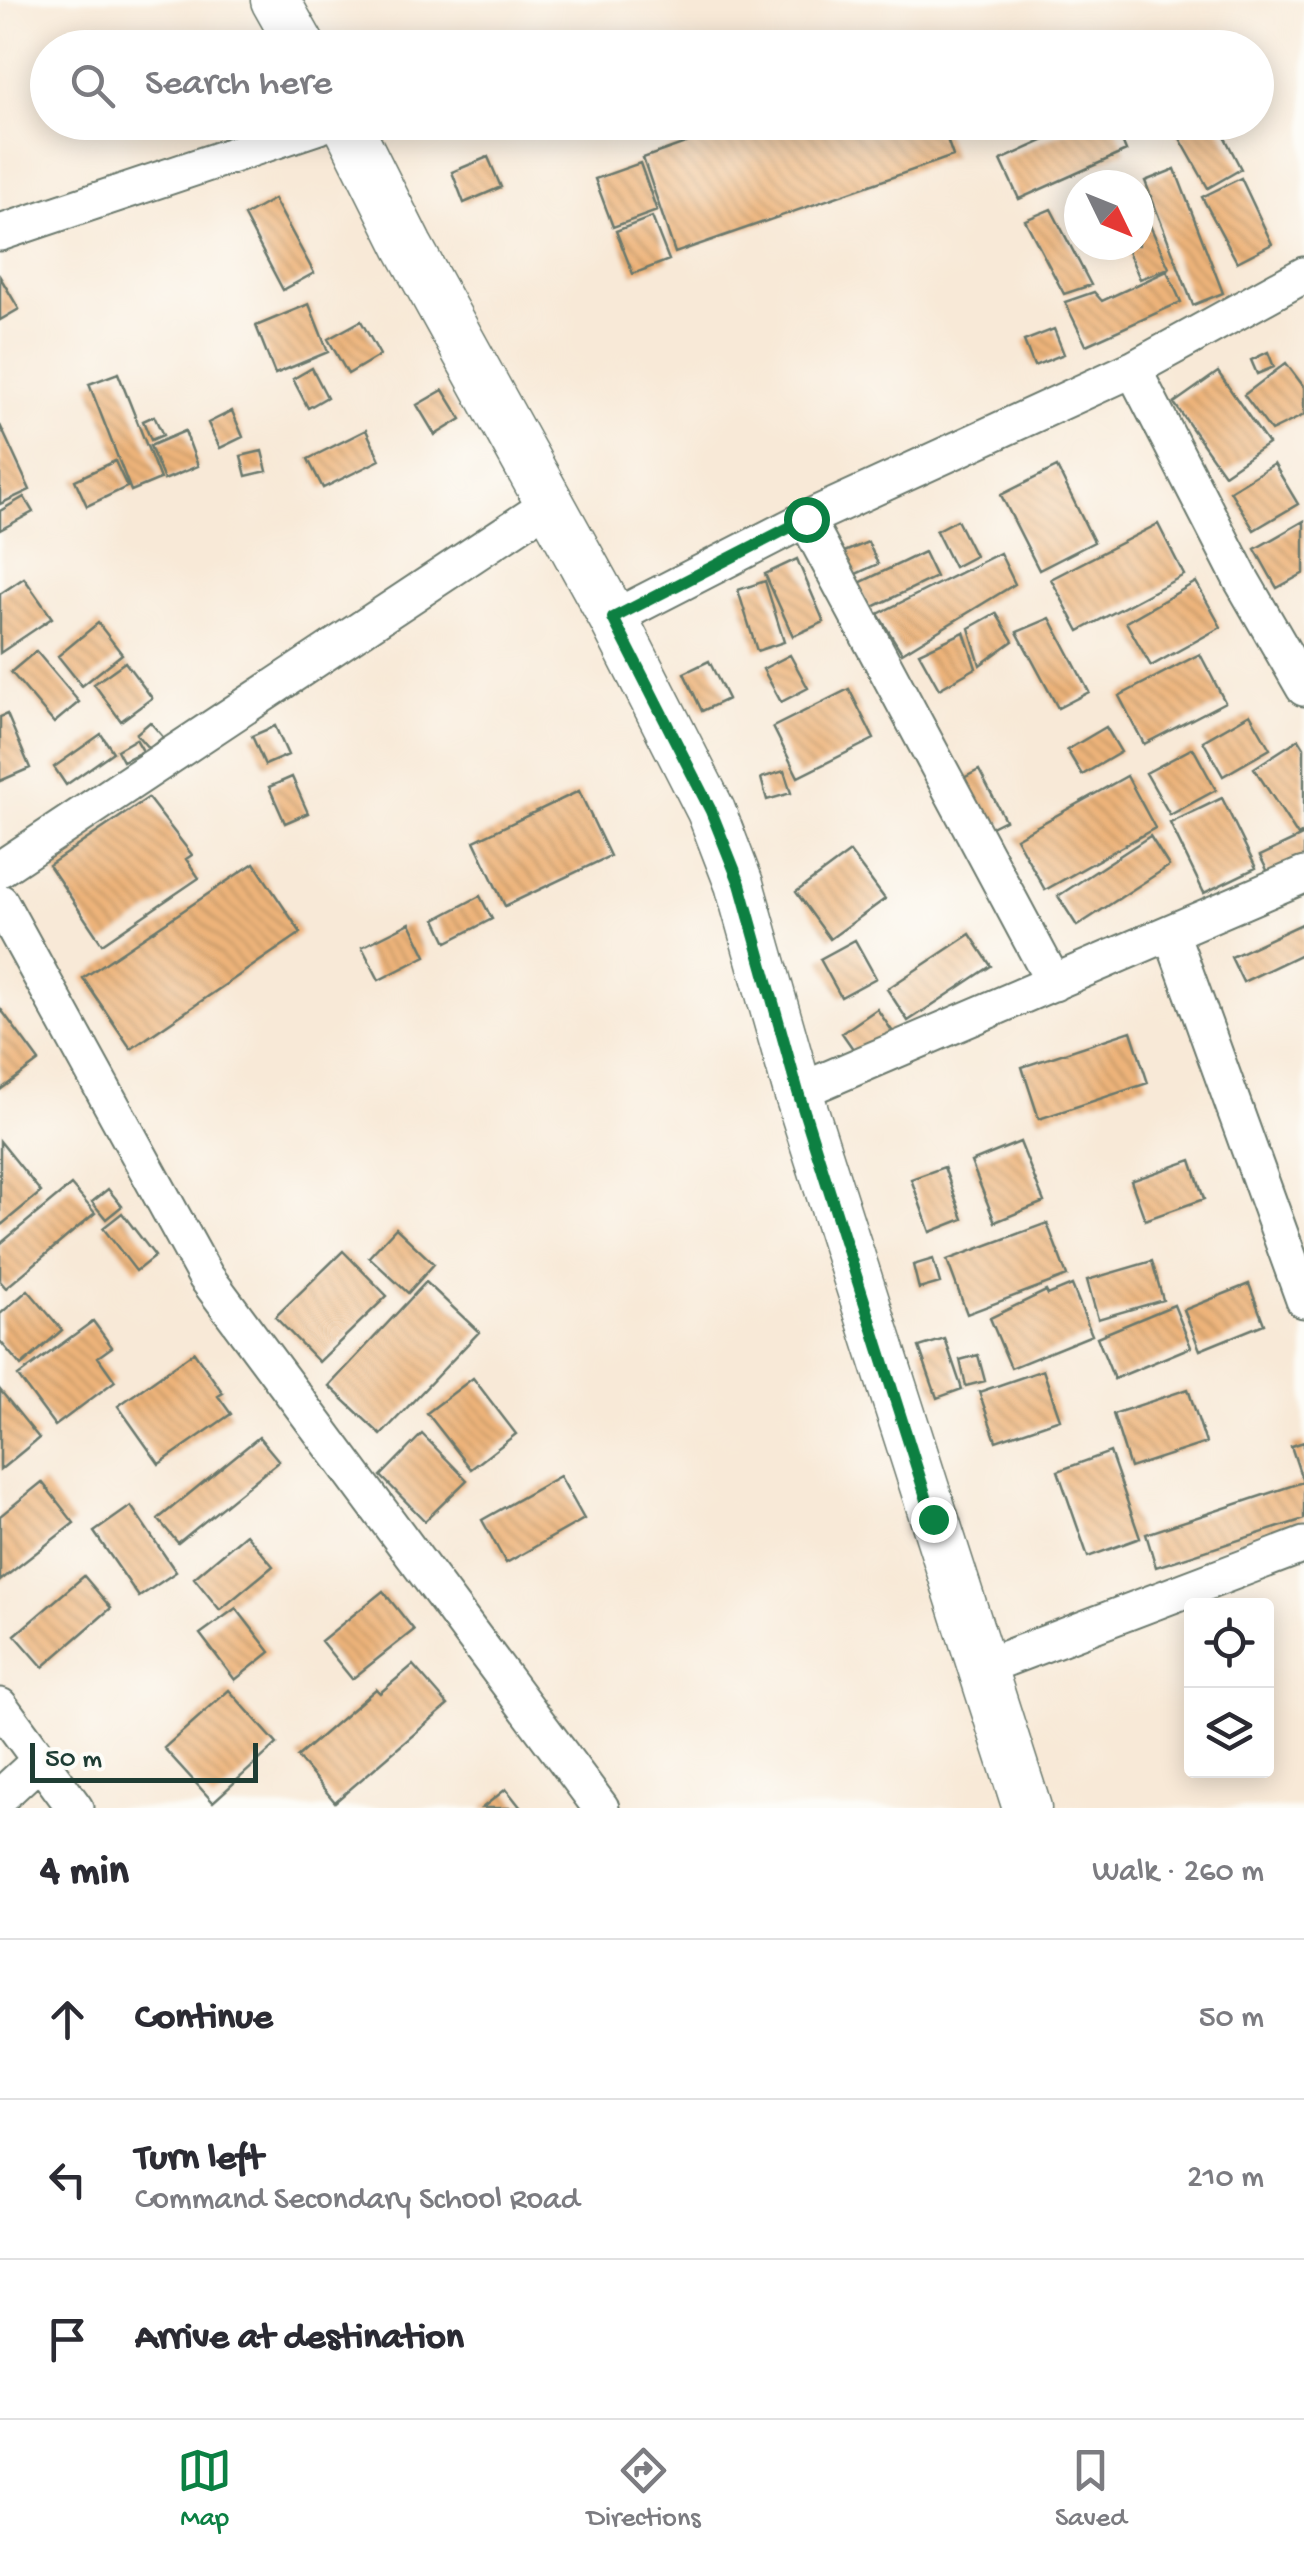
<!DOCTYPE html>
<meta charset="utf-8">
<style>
:root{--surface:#fff;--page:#f2f2f3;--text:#2b2b33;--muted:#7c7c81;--line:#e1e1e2;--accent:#0b8043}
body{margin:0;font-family:"Gochi Hand",sans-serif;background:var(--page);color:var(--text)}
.controls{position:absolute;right:30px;bottom:30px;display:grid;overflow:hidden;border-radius:10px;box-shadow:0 5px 25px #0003}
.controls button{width:90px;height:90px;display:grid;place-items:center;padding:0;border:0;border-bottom:2px solid var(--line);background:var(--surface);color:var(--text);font:50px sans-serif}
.compass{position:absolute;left:1064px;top:170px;width:90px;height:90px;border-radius:50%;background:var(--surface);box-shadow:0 5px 25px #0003;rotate:133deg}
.scale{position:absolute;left:30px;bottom:25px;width:228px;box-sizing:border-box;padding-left:10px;border:5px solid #1f3d34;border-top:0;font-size:28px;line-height:35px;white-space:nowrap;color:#1f3d34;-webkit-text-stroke:8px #fdfcf7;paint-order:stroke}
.stop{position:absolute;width:30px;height:30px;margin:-22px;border:8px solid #0b8043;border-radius:50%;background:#fff}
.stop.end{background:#0b8043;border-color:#fff;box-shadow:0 2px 10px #0008}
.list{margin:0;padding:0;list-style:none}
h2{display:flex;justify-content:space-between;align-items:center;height:130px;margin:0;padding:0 40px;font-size:42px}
h2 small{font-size:32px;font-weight:400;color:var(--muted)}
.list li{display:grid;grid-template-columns:65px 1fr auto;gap:30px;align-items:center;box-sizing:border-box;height:160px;padding:0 40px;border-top:2px solid var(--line)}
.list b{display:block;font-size:38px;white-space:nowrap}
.list p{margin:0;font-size:32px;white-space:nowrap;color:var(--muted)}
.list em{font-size:32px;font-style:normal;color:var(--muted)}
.icon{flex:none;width:55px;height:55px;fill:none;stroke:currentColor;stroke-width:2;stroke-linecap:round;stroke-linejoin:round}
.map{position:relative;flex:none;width:1304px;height:1808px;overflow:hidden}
.search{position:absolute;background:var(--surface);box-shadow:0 5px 25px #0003;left:30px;right:30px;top:30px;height:110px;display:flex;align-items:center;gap:25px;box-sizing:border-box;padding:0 35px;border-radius:55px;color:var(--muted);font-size:38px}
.sheet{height:610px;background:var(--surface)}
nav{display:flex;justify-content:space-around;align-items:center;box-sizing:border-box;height:140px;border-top:2px solid var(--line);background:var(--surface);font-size:28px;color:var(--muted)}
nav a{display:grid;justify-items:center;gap:5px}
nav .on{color:var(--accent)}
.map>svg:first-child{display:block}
.building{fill:url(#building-back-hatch)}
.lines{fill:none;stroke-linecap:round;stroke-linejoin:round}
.minor-casing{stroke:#6b796d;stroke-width:39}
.secondary-casing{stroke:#6b796d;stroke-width:51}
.minor{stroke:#fff;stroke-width:35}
.secondary{stroke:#fff;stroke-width:48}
.route{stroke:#0b8043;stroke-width:12}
</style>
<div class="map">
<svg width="1304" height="1808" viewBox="0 0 1304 1808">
<defs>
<pattern id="building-back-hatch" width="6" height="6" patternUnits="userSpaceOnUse" patternTransform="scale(2.5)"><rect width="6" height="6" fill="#eeb47a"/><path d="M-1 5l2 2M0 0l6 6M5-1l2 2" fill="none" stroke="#c09465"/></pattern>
</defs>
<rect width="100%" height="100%" fill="#fdfcf7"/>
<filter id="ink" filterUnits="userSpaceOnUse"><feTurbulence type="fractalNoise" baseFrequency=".01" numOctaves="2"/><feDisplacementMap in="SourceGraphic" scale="20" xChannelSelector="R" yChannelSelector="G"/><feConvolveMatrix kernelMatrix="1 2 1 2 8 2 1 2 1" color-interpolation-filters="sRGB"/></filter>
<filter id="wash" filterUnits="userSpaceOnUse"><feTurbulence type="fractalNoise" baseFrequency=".0048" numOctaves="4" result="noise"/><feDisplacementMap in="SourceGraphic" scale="40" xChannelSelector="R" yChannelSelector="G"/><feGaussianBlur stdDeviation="2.25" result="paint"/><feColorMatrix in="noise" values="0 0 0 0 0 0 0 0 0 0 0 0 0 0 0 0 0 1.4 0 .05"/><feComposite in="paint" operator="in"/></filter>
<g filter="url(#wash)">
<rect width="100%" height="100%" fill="#f8e9d7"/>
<g id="blocks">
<path class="building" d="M 744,122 L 941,122 L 953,156 L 675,253 L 643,158 Z
M 1085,122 L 1114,122 L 1126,151 L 1019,199 L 1001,160 Z
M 1183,122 L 1217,122 L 1241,169 L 1208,188 L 1173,126 Z
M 488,157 L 501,187 L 464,203 L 452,172 Z
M 640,163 L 657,211 L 613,227 L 595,179 Z
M 1175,169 L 1223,293 L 1193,305 L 1145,181 Z
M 1241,178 L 1272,244 L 1237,262 L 1202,197 Z
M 274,199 L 314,273 L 283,290 L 244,216 Z
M 1139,201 L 1169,268 L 1140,279 L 1125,245 L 1139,245 Z
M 1051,209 L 1091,285 L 1064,294 L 1025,220 Z
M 652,217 L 669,260 L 633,274 L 616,231 Z
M 1167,271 L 1181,302 L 1086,345 L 1065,302 L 1094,292 L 1102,301 Z
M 0,277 L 19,309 L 0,320 Z
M 309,304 L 328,352 L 275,374 L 256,326 Z
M 361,321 L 380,355 L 348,374 L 328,339 Z
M 1054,329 L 1064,354 L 1034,366 L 1024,341 Z
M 1268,352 L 1274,367 L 1257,374 L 1251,360 Z
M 1286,363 L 1304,387 L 1304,415 L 1271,431 L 1244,395 Z
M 312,368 L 327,397 L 308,408 L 293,379 Z
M 1218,372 L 1268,444 L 1224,474 L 1174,403 Z
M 118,373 L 160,479 L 131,491 L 89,384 Z
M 443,390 L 461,419 L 435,435 L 417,405 Z
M 232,411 L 243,437 L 220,448 L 208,423 Z
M 154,416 L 163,435 L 151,440 L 143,421 Z
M 0,425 L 30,490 L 0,504 Z
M 366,430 L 380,460 L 323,488 L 308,459 Z
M 185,431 L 198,466 L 164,480 L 150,446 Z
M 262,451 L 267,471 L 246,476 L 241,456 Z
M 115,461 L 127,487 L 87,506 L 75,480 Z
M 1274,464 L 1298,504 L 1254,530 L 1230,491 Z
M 1057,467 L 1094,542 L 1039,570 L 1001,495 Z
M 24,497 L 33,512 L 0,530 L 0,511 Z
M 957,520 L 975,556 L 954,567 L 936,531 Z
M 1304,521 L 1304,573 L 1277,588 L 1255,549 Z
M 1158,524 L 1184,575 L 1079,631 L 1051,579 Z
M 868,542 L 878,564 L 845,579 L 835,556 Z
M 924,552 L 936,577 L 869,609 L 857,584 Z
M 1000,553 L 1015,584 L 902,653 L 878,614 Z
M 797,559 L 824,622 L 793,636 L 765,574 Z
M 24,578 L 52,618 L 0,653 L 0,594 Z
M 765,581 L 784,642 L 757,651 L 738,590 Z
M 1196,582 L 1221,627 L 1151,666 L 1126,622 Z
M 996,613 L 1013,641 L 980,665 L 969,628 Z
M 1050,618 L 1089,692 L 1058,708 L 1017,632 Z
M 98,623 L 122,654 L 82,686 L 58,656 Z
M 964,632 L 976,668 L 939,689 L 919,653 Z
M 36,651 L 79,702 L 54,723 L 11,672 Z
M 1200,654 L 1225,702 L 1144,744 L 1119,696 Z
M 790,655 L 808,688 L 781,702 L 763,669 Z
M 709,661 L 728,699 L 702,711 L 684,673 Z
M 125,662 L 152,698 L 121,721 L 94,684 Z
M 849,689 L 874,739 L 798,777 L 773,727 Z
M 7,714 L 30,768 L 0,781 L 0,717 Z
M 1250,714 L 1270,749 L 1223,776 L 1203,741 Z
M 150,722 L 163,737 L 149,749 L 136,734 Z
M 275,726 L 288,755 L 265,765 L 252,736 Z
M 1106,727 L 1121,752 L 1082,775 L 1067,750 Z
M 101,734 L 113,752 L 66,785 L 54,767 Z
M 136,739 L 143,751 L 123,761 L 117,750 Z
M 1299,739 L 1304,747 L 1304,832 L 1298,836 L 1254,768 Z
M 1193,748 L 1216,790 L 1170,815 L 1146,773 Z
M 979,770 L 1005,820 L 981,832 L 956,782 Z
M 784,771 L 791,793 L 767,800 L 761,778 Z
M 1127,776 L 1155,828 L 1045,890 L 1016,838 Z
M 292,777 L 308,813 L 285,823 L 269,787 Z
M 579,791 L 610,856 L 505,906 L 474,841 Z
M 148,798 L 192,855 L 186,859 L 199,878 L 102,944 L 49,865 Z
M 1222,798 L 1256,868 L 1204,893 L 1170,823 Z
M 1304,835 L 1304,862 L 1271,878 L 1260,856 Z
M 1150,836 L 1169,866 L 1077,926 L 1058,896 Z
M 850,852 L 885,899 L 830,939 L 796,892 Z
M 254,863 L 301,933 L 131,1049 L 83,978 Z
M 480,896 L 492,919 L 447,942 L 436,919 Z
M 410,923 L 426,956 L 379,980 L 362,947 Z
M 1304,923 L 1304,953 L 1243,982 L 1231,957 Z
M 970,934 L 991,966 L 908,1021 L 887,989 Z
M 855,940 L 876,978 L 841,997 L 820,959 Z
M 0,1008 L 39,1061 L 0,1090 Z
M 877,1009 L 895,1035 L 860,1059 L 842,1033 Z
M 1131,1031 L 1148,1083 L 1039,1119 L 1022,1067 Z
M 0,1141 L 41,1192 L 0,1226 Z
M 1020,1142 L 1044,1202 L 995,1222 L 971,1162 Z
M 1191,1160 L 1204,1199 L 1145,1220 L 1131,1181 Z
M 944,1167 L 963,1219 L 930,1232 L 911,1179 Z
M 71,1185 L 95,1213 L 6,1288 L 0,1281 L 0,1244 Z
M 108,1189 L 122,1206 L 106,1219 L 92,1202 Z
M 122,1213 L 155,1256 L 136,1271 L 103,1228 Z
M 1047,1223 L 1067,1276 L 967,1314 L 947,1260 Z
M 396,1228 L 434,1264 L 408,1293 L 369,1257 Z
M 343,1251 L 387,1296 L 319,1362 L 275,1317 Z
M 933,1259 L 940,1283 L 919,1289 L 913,1265 Z
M 1152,1261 L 1163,1300 L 1098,1319 L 1087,1280 Z
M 426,1282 L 479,1332 L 381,1435 L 329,1386 Z
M 1249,1284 L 1264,1324 L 1200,1350 L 1184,1310 Z
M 1072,1285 L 1092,1335 L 1011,1368 L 990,1318 L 1046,1291 L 1048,1295 Z
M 28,1290 L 62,1330 L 21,1366 L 0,1341 L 0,1314 Z
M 1174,1305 L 1191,1347 L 1114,1379 L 1097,1337 Z
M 93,1321 L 112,1347 L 98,1357 L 115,1381 L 55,1426 L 18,1376 Z
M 945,1339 L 962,1389 L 937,1398 L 919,1347 Z
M 194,1352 L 223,1393 L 218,1396 L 231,1414 L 159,1464 L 118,1406 Z
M 978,1355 L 985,1381 L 966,1386 L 960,1360 Z
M 1043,1370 L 1060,1419 L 996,1441 L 979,1392 Z
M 473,1378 L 516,1434 L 471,1469 L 427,1413 Z
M 1188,1389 L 1206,1443 L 1130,1468 L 1113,1414 Z
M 0,1390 L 39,1438 L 0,1470 Z
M 422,1434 L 467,1480 L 425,1521 L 381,1476 Z
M 259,1437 L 279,1461 L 178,1543 L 158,1519 Z
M 1304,1442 L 1304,1519 L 1156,1567 L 1146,1534 L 1303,1482 L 1291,1446 Z
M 1110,1452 L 1140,1538 L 1088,1557 L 1058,1471 Z
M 560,1476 L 584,1519 L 506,1563 L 482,1520 Z
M 42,1482 L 74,1523 L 0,1581 L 0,1516 Z
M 131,1506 L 176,1572 L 139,1597 L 94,1532 Z
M 246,1534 L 273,1566 L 220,1610 L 194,1578 Z
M 84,1576 L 111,1608 L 43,1667 L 15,1635 Z
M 383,1591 L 414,1630 L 352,1679 L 321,1641 Z
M 236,1608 L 270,1652 L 235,1680 L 200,1634 Z
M 413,1665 L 448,1705 L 335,1802 L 297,1757 L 376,1689 L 380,1693 Z
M 229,1690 L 277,1744 L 213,1802 L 164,1748 Z
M 506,1789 L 521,1808 L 482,1808 Z"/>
</g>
</g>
<g filter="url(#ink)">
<use href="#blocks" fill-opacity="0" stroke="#6b796d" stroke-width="2.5"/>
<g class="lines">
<defs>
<path id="minor" d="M 0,233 L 331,122
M 1133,369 L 1241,579 L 1304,688
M 806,519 L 1054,983
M 613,618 L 806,519 L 1133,369 L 1304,275
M 0,869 L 548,505
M 0,902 L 206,1277 L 601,1808
M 1171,933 L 1304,1300
M 798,1092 L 1304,875
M 981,1668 L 1304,1545
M 0,1706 L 75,1808
M 0,1797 L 40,1760"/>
<path id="secondary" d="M 275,0 L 302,48
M 346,122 L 408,246 L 613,618 L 711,811 L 739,884 L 798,1092 L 1027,1808"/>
</defs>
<use href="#minor" class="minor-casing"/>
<use href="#secondary" class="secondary-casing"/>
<use href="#minor" class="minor"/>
<use href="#secondary" class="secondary"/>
</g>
</g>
<g class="lines" filter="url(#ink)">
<path class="route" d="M 806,519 L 613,618 L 711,811 L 740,884 L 798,1092 L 933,1519"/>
</g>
</svg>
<div class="controls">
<button><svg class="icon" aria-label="locate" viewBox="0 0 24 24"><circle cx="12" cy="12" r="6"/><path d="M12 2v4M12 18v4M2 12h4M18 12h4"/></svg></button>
<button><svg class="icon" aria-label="layers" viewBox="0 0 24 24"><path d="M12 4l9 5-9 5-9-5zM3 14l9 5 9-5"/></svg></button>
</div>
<svg class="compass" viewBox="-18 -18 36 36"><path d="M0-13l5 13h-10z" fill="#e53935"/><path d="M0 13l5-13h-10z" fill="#7c7c81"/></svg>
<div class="scale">50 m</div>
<div class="stop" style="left:806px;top:519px"></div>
<div class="stop end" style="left:933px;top:1519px"></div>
<div class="search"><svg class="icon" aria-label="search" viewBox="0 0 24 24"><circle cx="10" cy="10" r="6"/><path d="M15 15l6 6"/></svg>Search here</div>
</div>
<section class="sheet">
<h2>4 min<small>Walk · 260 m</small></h2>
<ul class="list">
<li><svg class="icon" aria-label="ahead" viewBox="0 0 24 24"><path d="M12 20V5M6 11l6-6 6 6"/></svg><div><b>Continue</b></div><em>50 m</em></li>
<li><svg class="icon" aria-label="left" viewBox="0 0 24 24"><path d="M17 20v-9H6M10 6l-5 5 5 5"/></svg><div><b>Turn left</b><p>Command Secondary School Road</p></div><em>210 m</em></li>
<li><svg class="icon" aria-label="arrive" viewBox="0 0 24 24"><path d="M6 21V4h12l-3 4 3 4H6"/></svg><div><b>Arrive at destination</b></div></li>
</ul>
</section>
<nav>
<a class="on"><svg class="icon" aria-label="map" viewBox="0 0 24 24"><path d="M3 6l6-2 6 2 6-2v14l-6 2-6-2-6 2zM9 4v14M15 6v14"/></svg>Map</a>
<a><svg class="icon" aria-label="directions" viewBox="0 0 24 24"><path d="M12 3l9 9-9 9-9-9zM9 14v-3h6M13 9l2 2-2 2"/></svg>Directions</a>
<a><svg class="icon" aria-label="saved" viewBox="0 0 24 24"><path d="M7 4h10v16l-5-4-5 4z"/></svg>Saved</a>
</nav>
